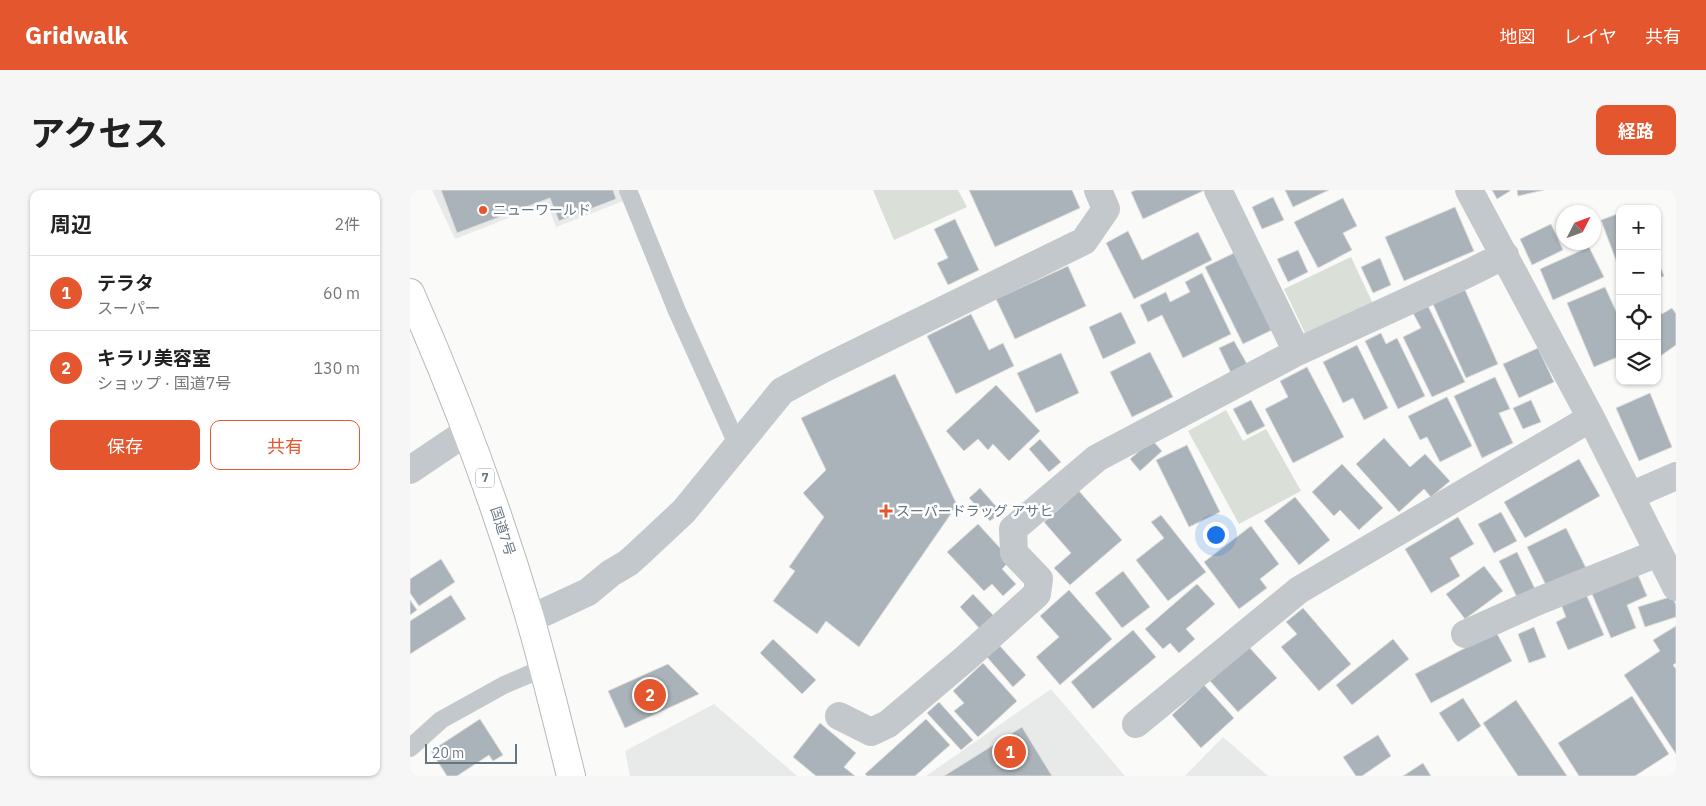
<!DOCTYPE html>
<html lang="ja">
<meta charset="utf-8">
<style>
:root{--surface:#fff;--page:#f6f6f6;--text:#222;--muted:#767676;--line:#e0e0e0;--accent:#e4572e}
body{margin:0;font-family:"IBM Plex Sans","Noto Sans JP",sans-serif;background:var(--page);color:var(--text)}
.controls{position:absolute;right:15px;top:15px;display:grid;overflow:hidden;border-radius:10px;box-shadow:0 1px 4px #0004}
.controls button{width:45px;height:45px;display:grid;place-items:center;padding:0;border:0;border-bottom:1px solid var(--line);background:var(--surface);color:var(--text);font:25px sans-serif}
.compass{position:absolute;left:1146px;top:15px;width:45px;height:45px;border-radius:50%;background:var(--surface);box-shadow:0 1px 4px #0004;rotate:48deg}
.scale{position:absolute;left:15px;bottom:12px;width:92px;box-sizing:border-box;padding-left:5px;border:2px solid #657683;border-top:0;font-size:14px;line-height:18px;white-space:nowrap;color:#657683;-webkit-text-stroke:4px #fff;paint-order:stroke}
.you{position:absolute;left:805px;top:344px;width:18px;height:18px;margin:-12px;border:4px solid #fff;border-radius:50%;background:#1a73e8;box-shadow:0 0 0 8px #1a73e833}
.badge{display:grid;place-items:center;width:32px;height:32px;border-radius:50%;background:var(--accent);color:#fff;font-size:16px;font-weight:700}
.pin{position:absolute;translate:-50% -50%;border:2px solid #fff;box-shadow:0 1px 5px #0006}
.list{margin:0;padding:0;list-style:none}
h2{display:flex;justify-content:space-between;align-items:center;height:65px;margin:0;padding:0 20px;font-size:21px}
h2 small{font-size:16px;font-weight:400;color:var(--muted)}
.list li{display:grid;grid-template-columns:32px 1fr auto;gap:15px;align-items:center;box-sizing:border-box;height:75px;padding:0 20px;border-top:1px solid var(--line)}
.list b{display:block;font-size:19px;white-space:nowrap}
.list p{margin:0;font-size:16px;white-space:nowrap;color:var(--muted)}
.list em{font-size:16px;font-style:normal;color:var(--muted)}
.actions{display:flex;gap:10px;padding:15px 20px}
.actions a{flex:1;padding:11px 0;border:1px solid var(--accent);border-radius:10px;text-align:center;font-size:18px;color:var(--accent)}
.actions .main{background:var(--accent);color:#fff}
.icon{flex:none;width:28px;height:28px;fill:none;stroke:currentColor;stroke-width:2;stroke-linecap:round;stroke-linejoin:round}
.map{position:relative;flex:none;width:1266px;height:586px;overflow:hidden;border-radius:10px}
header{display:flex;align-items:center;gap:30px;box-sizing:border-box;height:70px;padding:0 25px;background:var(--accent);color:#fff}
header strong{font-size:24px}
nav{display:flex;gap:28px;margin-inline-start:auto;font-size:18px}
.intro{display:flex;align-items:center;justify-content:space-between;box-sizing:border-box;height:120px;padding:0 30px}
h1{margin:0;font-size:35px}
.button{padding:12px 22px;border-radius:10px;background:var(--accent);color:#fff;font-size:18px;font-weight:700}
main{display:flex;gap:30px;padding:0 30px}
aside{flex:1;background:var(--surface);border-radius:10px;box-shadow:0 1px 4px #0004}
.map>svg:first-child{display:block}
.built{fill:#e8e9e9}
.green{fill:#dadfd7}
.building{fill:#aab3b9;stroke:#dcdcda}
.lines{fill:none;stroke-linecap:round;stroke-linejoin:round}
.trunk-casing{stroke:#b4b9bd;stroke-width:30}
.service{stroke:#c3c8cc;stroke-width:18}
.minor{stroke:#c3c8cc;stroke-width:28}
.trunk{stroke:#fff;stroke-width:28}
.poi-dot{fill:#e4572e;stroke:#fff;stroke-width:2}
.labels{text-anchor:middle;stroke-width:5;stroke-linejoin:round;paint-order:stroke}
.shield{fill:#fff;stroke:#939fa8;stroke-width:1}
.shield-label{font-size:12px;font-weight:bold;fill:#657683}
.poi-label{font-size:14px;fill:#657683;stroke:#fff;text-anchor:start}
.street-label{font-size:14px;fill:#657683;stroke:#fff}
</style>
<header>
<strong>Gridwalk</strong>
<nav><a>地図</a><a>レイヤ</a><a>共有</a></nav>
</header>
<div class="intro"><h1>アクセス</h1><a class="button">経路</a></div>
<main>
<aside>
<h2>周辺<small>2件</small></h2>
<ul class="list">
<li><span class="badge">1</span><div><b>テラタ</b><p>スーパー</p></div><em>60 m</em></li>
<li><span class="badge">2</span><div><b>キラリ美容室</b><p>ショップ · 国道7号</p></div><em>130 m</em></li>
</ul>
<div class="actions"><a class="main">保存</a><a>共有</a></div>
</aside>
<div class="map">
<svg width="1266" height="586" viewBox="0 0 1266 586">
<rect width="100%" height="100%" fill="#fafaf8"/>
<path class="built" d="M 22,0 L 212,0 L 216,10 L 146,37 L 137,13 L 45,49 Z
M 641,499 L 715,586 L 516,586 Z
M 304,514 L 387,586 L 220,586 L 215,561 Z
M 813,547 L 858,586 L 775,586 Z"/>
<path class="green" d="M 463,0 L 548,0 L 557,17 L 484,50 Z
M 941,67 L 964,116 L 897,147 L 874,99 Z
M 816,220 L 833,251 L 856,239 L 891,301 L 829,334 L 778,241 Z"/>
<path class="building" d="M 31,0 L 203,0 L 206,9 L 149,31 L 140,8 L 47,43 Z
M 559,0 L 662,0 L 670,18 L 585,57 Z
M 726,0 L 795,0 L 733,29 L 721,2 Z
M 875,0 L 919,0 L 883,17 Z
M 1082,0 L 1100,0 L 1100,1 L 1087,9 Z
M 1107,0 L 1134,0 L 1108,6 Z
M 863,7 L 874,30 L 852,39 L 842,17 Z
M 933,8 L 947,36 L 933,43 L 942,60 L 908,78 L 884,32 Z
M 1045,17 L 1064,61 L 994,91 L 975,47 Z
M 1210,23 L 1210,81 L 1191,30 Z
M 545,29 L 569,80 L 538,95 L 527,73 L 538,68 L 524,39 Z
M 1141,34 L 1153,60 L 1122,75 L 1110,49 Z
M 718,41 L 732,70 L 788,42 L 802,70 L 724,109 L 696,53 Z
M 1179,57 L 1194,87 L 1143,110 L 1130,79 Z
M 888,60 L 898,82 L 878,92 L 867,69 Z
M 826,62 L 864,139 L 833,154 L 795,77 Z
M 970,68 L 981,95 L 963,103 L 951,77 Z
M 1247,68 L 1254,86 L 1247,89 Z
M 658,76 L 676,116 L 605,149 L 586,109 Z
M 792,83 L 821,144 L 773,168 L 752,125 L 738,132 L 730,115 L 756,102 L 760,112 L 780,102 L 775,92 Z
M 1195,97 L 1210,130 L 1210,166 L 1184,177 L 1157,113 Z
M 1055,100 L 1088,174 L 1056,188 L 1023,114 Z
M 1018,116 L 1055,192 L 1022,207 L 993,147 L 1011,138 L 1003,123 Z
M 1247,118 L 1252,124 L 1262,118 L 1266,124 L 1266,155 L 1249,167 L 1247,164 Z
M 711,122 L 726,153 L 693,169 L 679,137 Z
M 561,124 L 579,160 L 593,153 L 604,176 L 546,204 L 517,146 Z
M 971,143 L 976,154 L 987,148 L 1015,206 L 988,219 L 955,151 Z
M 824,151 L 837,174 L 821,183 L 809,158 Z
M 947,155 L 978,218 L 954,230 L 943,208 L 933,213 L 913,172 Z
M 1128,158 L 1144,192 L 1109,208 L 1093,174 Z
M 740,162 L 763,207 L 722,227 L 700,182 Z
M 651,163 L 669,203 L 626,223 L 607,183 Z
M 897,177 L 934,247 L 883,273 L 855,219 L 878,207 L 870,191 Z
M 485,184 L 547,315 L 449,457 L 416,431 L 407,444 L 363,411 L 385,381 L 379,377 L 414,327 L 393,303 L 416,280 L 391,228 Z
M 1085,187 L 1100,219 L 1089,223 L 1103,253 L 1072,268 L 1044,206 Z
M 586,195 L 630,241 L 599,271 L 583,254 L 578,260 L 568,249 L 554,261 L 536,241 Z
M 1240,203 L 1262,257 L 1229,271 L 1206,218 Z
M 1037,207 L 1062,256 L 1030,272 L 1017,247 L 1010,250 L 998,226 Z
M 841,210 L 855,236 L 837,245 L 823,219 Z
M 1121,210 L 1131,232 L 1113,239 L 1103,218 Z
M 974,248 L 1000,277 L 1015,264 L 1040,291 L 1021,307 L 1014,299 L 989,322 L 946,274 Z
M 630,249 L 651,272 L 639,282 L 619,259 Z
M 742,250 L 752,261 L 730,281 L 720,269 Z
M 777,255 L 810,322 L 779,337 L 746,270 Z
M 1169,269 L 1190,306 L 1115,348 L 1094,312 Z
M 932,274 L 973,318 L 949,340 L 930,320 L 924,326 L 902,302 Z
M 570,298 L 591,322 L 580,331 L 559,308 Z
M 669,301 L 712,350 L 660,395 L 644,378 L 661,363 L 634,332 Z
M 885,307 L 920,350 L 889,375 L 854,331 Z
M 1091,322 L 1107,351 L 1084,363 L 1068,334 Z
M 751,325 L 796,382 L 758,411 L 726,370 L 754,348 L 741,332 Z
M 1048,327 L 1064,354 L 1040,368 L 1050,386 L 1021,403 L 995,359 Z
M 568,334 L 601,370 L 592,379 L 606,394 L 593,406 L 582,394 L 574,401 L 537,362 Z
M 841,336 L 869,374 L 850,389 L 857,398 L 829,419 L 794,372 Z
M 1156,338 L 1178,382 L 1139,401 L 1117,357 Z
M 1107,362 L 1126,401 L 1108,409 L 1089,371 Z
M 31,369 L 45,392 L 9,416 L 0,403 L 0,389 Z
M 1074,376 L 1093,401 L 1055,429 L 1036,404 Z
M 1225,378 L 1237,406 L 1217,415 L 1226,438 L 1201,448 L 1179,397 Z
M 713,381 L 740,417 L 712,438 L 685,403 Z
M 787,394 L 805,414 L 776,439 L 785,449 L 769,463 L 760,453 L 753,459 L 735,439 Z
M 659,400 L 702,449 L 650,495 L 626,467 L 649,447 L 630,426 Z
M 1175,402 L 1194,445 L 1158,460 L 1146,432 L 1156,427 L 1150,412 Z
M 563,404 L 584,426 L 570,439 L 550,417 Z
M 41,405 L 56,429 L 0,464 L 0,431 Z
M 1263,406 L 1266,416 L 1266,427 L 1235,437 L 1228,417 Z
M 0,410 L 7,420 L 0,425 Z
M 893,418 L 941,474 L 909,501 L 871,457 L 887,444 L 876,432 Z
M 1266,436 L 1266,473 L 1263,475 L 1266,479 L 1266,564 L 1214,485 L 1250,461 L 1243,450 Z
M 1124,437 L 1136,467 L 1119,473 L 1108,444 Z
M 723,440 L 746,467 L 683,519 L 661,492 Z
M 1086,442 L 1102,471 L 1021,513 L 1005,484 Z
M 363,449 L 406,490 L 392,504 L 350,463 Z
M 983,449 L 999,469 L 942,515 L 926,495 Z
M 590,456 L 616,485 L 603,497 L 577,467 Z
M 839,457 L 867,488 L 828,522 L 800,491 Z
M 573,473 L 607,511 L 568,547 L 544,521 L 554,513 L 543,501 Z
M 258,474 L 289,504 L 215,538 L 198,501 Z
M 794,495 L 824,528 L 791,558 L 762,525 Z
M 1222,506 L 1259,564 L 1225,586 L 1169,586 L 1148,553 Z
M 1053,508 L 1071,536 L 1048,552 L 1029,523 Z
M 1106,510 L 1157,586 L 1108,586 L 1073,533 Z
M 529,512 L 563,550 L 551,560 L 517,523 Z
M 70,529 L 93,565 L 83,571 L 79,565 L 47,586 L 37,586 L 21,561 Z
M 516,529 L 540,555 L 505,586 L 457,586 L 455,584 Z
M 410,533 L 446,563 L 434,577 L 445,586 L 406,586 L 383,567 Z
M 612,537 L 642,586 L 534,586 Z
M 968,545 L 981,566 L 952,586 L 946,586 L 933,567 Z
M 1013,573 L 1021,586 L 993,586 Z"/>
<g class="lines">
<defs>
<path id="trunk" d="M 0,103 C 47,209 87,317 120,428 C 135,480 148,533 161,586"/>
</defs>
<use href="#trunk" class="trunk-casing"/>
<path class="service" d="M 218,0 L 267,121 L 327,254
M 0,558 L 31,530 L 94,495 L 134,478"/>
<path class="minor" d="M 808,0 L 887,162
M 1059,0 L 1181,228 L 1266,397
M 0,280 L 58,241
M 1220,306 L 1266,286
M 120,429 L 178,402 L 201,383 L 218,373 L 227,365 L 274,321 L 372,201 L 415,178 L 674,51 L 696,19 L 688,0
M 1055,444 L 1126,412 L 1248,363
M 429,526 L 461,542 L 478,534 L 556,468 L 627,404 L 629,389 L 604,363 L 603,339 L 687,268 L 887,162 L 1059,83 L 1095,65
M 726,534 L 889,400 L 1181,228"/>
<use href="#trunk" class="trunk"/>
</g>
<g class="poi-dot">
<circle cx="73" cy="20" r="5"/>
<path d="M473.5 313.5h5v5h5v5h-5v5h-5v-5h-5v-5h5z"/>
</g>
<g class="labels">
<rect class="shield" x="66" y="278.5" width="18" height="19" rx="4"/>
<g class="shield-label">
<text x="75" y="292">7</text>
</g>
<g class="poi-label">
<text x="83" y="25">ニューワールド</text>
<text x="486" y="326">スーパードラッグ アサヒ</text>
</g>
<g class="street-label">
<text transform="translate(93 341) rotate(72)" y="5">国道7号</text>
</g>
</g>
</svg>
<div class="controls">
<button>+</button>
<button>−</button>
<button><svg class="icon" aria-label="locate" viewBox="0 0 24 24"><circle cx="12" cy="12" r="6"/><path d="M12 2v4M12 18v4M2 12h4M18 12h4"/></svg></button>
<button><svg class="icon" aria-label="layers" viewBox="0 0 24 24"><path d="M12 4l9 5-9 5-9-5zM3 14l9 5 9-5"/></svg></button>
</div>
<svg class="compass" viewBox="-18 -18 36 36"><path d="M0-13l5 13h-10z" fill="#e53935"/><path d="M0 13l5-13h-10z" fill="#767676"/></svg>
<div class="scale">20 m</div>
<div class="you"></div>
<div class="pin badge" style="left:600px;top:562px">1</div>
<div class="pin badge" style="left:240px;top:505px">2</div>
</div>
</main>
